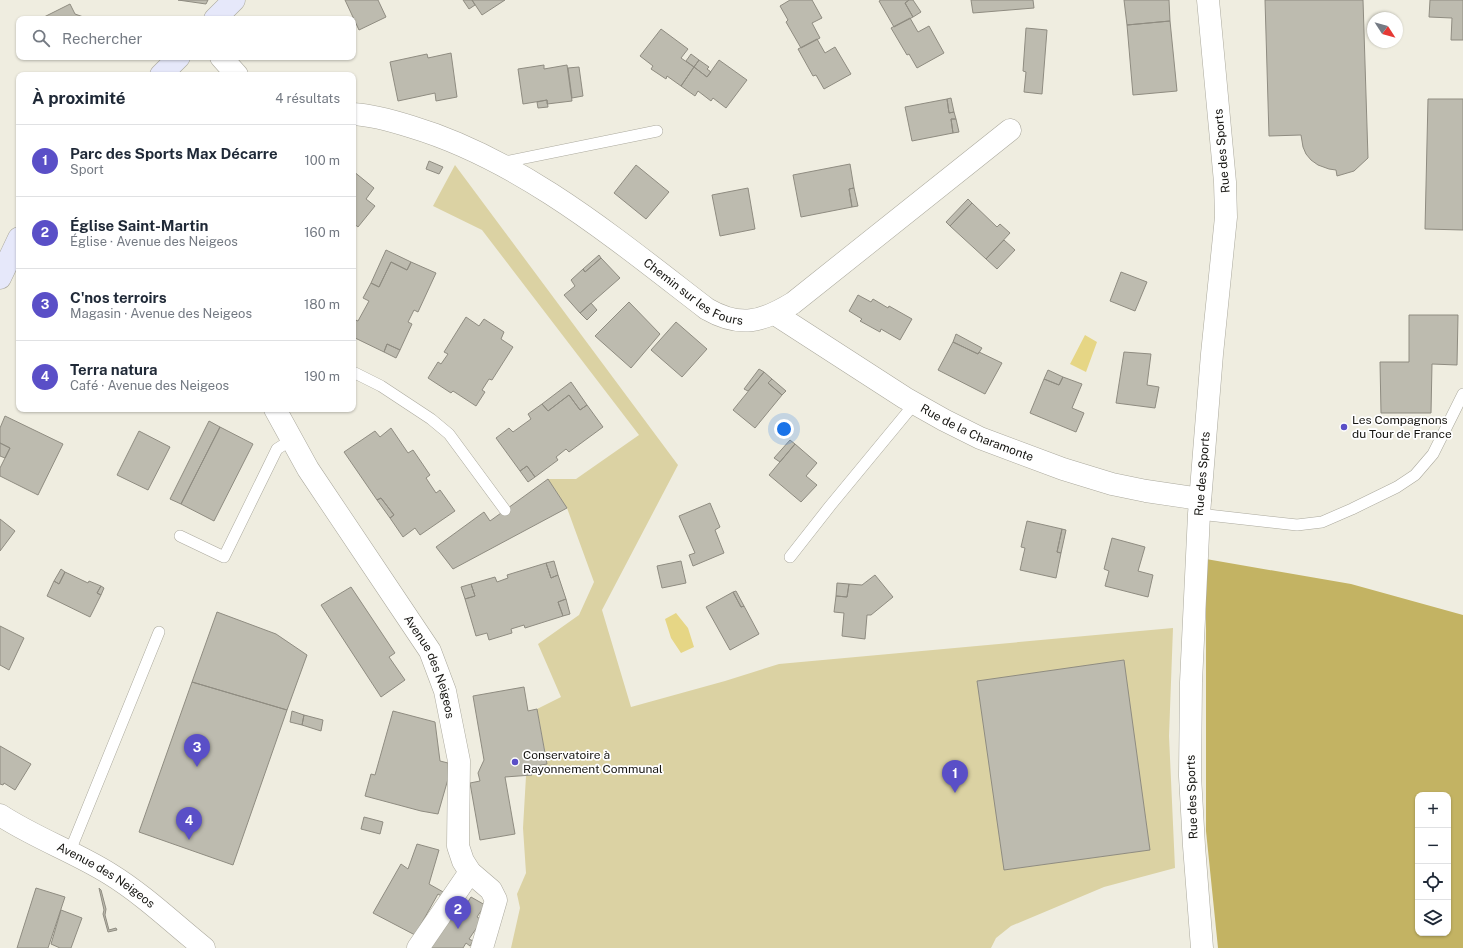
<!DOCTYPE html>
<html lang="fr">
<meta charset="utf-8">
<style>
:root{--surface:#fff;--page:#f2f2f3;--text:#1f2937;--muted:#747a83;--line:#e0e1e3;--accent:#5a4fc7}
body{margin:0;font-family:"Public Sans",sans-serif;background:var(--page);color:var(--text)}
.controls{position:absolute;right:12px;bottom:12px;display:grid;overflow:hidden;border-radius:8px;box-shadow:0 1px 3px #0004}
.controls button{width:36px;height:36px;display:grid;place-items:center;padding:0;border:0;border-bottom:1px solid var(--line);background:var(--surface);color:var(--text);font:20px sans-serif}
.compass{position:absolute;left:1367px;top:12px;width:36px;height:36px;border-radius:50%;background:var(--surface);box-shadow:0 1px 3px #0004;rotate:126deg}
.you{position:absolute;left:784px;top:429px;width:14px;height:14px;margin:-10px;border:3px solid #fff;border-radius:50%;background:#1a73e8;box-shadow:0 0 0 6px #1a73e833}
.badge{display:grid;place-items:center;width:26px;height:26px;border-radius:50%;background:var(--accent);color:#fff;font-size:13px;font-weight:700}
.pin{position:absolute;translate:-50% -33px;filter:drop-shadow(0 1px 2px #0008)}
.pin::after{content:'';position:absolute;top:21px;width:14px;height:12px;background:inherit;clip-path:polygon(0 0,100% 0,50% 100%)}
.list{margin:0;padding:0;list-style:none}
h2{display:flex;justify-content:space-between;align-items:center;height:52px;margin:0;padding:0 16px;font-size:17px}
h2 small{font-size:13px;font-weight:400;color:var(--muted)}
.list li{display:grid;grid-template-columns:26px 1fr auto;gap:12px;align-items:center;box-sizing:border-box;height:72px;padding:0 16px;border-top:1px solid var(--line)}
.list b{display:block;font-size:15px;white-space:nowrap}
.list p{margin:0;font-size:13px;white-space:nowrap;color:var(--muted)}
.list em{font-size:13px;font-style:normal;color:var(--muted)}
.icon{flex:none;width:22px;height:22px;fill:none;stroke:currentColor;stroke-width:2;stroke-linecap:round;stroke-linejoin:round}
.map{position:relative;flex:none;width:1463px;height:948px;overflow:hidden}
.search{position:absolute;background:var(--surface);box-shadow:0 1px 3px #0004;left:16px;top:16px;width:340px;height:44px;display:flex;align-items:center;gap:10px;box-sizing:border-box;padding:0 14px;border-radius:8px;color:var(--muted);font-size:15px}
.panel{position:absolute;background:var(--surface);box-shadow:0 1px 3px #0004;left:16px;top:72px;width:340px;height:340px;border-radius:8px}
.map>svg:first-child{display:block}
.green{fill:#dbd2a3}
.forest{fill:#c3b363;fill-rule:evenodd}
.water{fill:#e6d685}
.building{fill:#bdbbaf;stroke:#8f8c81}
.lines{fill:none;stroke-linecap:round;stroke-linejoin:round}
.lane-casing{stroke:#aba99d;stroke-width:12}
.street-casing{stroke:#aba99d;stroke-width:23}
.secondary-casing{stroke:#aba99d;stroke-width:23}
.lane{stroke:#fff;stroke-width:11}
.street{stroke:#fff;stroke-width:22}
.secondary{stroke:#e6e8fa;stroke-width:22}
.poi-dot{fill:#5a4fc7;stroke:#fff;stroke-width:1.5}
.labels{text-anchor:middle;stroke-width:3.5;stroke-linejoin:round;paint-order:stroke}
.street-label{font-size:12px;fill:#151410;stroke:#fff}
.poi-label{font-size:12px;fill:#151410;stroke:#fff;text-anchor:start}
</style>
<div class="map">
<svg width="1463" height="948" viewBox="0 0 1463 948">
<rect width="100%" height="100%" fill="#efede0"/>
<path class="green" d="M 455,165 L 678,465 L 602,610 L 631,707 L 725,681 L 779,664 L 1173,628 L 1169,736 L 1175,868 L 1104,887 L 1011,926 L 996,938 L 991,948 L 511,948 L 520,908 L 517,894 L 526,873 L 523,828 L 526,776 L 532,775 L 530,767 L 547,763 L 537,709 L 561,697 L 538,644 L 579,615 L 594,582 L 567,508 L 548,479 L 576,479 L 639,435 L 482,230 L 433,206 Z"/>
<path class="forest" d="M 1206,559 L 1351,584 L 1463,615 L 1463,948 L 1218,948 L 1206,831 ZM 1418,795 L 1448,795 L 1448,933 L 1418,933 Z"/>
<path class="water" d="M 1085,335 L 1097,342 L 1086,372 L 1070,364 Z
M 676,613 L 688,628 L 694,647 L 681,653 L 671,638 L 665,619 Z"/>
<path class="building" d="M 178,0 L 208,0 L 206,4 Z
M 345,0 L 378,0 L 386,17 L 359,30 Z
M 463,0 L 472,0 L 475,5 L 469,9 Z
M 472,0 L 505,0 L 482,15 Z
M 790,0 L 812,0 L 822,18 L 812,23 L 820,38 L 801,48 L 786,22 L 788,20 L 780,6 Z
M 881,0 L 909,0 L 905,3 L 913,17 L 894,27 L 879,1 Z
M 909,0 L 913,0 L 921,12 L 913,17 L 905,3 Z
M 971,0 L 1033,0 L 1034,8 L 973,13 Z
M 1124,0 L 1169,0 L 1170,21 L 1127,25 Z
M 1265,0 L 1363,0 L 1368,158 L 1354,171 L 1337,176 L 1336,170 L 1329,169 L 1318,165 L 1311,160 L 1306,154 L 1303,147 L 1301,135 L 1269,136 Z
M 1430,0 L 1463,0 L 1463,40 L 1451,40 L 1452,18 L 1429,17 Z
M 70,4 L 75,14 L 89,19 L 45,19 L 44,17 Z
M 910,18 L 918,32 L 929,26 L 944,53 L 917,68 L 909,54 L 907,55 L 891,28 Z
M 1170,21 L 1177,91 L 1133,95 L 1127,25 Z
M 1026,28 L 1047,30 L 1042,94 L 1024,92 L 1026,72 L 1023,71 Z
M 661,29 L 688,49 L 681,58 L 694,67 L 681,86 L 667,76 L 666,79 L 651,69 L 653,66 L 640,56 Z
M 817,39 L 825,53 L 835,47 L 851,74 L 824,89 L 816,75 L 813,76 L 798,49 Z
M 451,53 L 457,97 L 436,101 L 435,93 L 398,101 L 390,62 L 427,54 L 428,58 Z
M 691,54 L 699,60 L 694,67 L 686,61 Z
M 699,60 L 709,67 L 707,69 L 711,72 L 707,77 L 694,67 Z
M 719,60 L 747,80 L 726,108 L 713,98 L 711,101 L 698,91 L 695,96 L 681,86 L 694,67 L 707,77 Z
M 544,65 L 544,69 L 567,65 L 572,101 L 547,104 L 547,100 L 523,104 L 518,69 Z
M 579,67 L 583,96 L 572,98 L 568,68 Z
M 951,98 L 954,112 L 949,113 L 947,99 Z
M 947,99 L 949,113 L 954,112 L 956,119 L 951,119 L 953,133 L 912,141 L 905,107 Z
M 1428,99 L 1463,99 L 1463,230 L 1425,229 Z
M 547,100 L 548,107 L 538,108 L 537,102 Z
M 951,119 L 956,119 L 959,132 L 953,133 Z
M 429,161 L 443,167 L 439,174 L 426,169 Z
M 850,164 L 854,188 L 849,189 L 852,207 L 801,217 L 793,175 Z
M 636,165 L 669,192 L 646,219 L 614,193 Z
M 353,171 L 374,188 L 366,199 L 375,206 L 358,227 L 353,223 Z
M 748,188 L 755,229 L 720,236 L 712,195 Z
M 854,188 L 858,206 L 852,207 L 849,189 Z
M 968,199 L 972,203 L 950,226 L 946,222 Z
M 972,203 L 997,227 L 1000,224 L 1010,233 L 986,259 L 950,226 Z
M 1004,240 L 1015,250 L 997,269 L 986,259 Z
M 386,250 L 411,262 L 407,270 L 391,262 L 379,287 L 371,283 Z
M 599,255 L 601,258 L 585,272 L 583,269 Z
M 601,258 L 620,278 L 580,313 L 564,295 L 575,286 L 571,280 L 583,269 L 585,272 Z
M 391,262 L 407,270 L 411,262 L 436,273 L 418,312 L 414,310 L 408,322 L 412,324 L 400,350 L 387,344 L 384,352 L 353,337 L 353,319 L 358,321 L 369,301 L 363,298 L 371,283 L 379,287 Z
M 1121,272 L 1147,282 L 1135,311 L 1110,301 Z
M 858,295 L 871,302 L 873,299 L 888,308 L 889,306 L 912,319 L 900,340 L 881,329 L 880,332 L 860,321 L 862,319 L 849,311 Z
M 629,302 L 660,334 L 631,368 L 595,336 Z
M 591,303 L 597,310 L 587,320 L 580,313 Z
M 1409,315 L 1458,315 L 1457,365 L 1432,364 L 1431,413 L 1381,413 L 1380,362 L 1409,362 Z
M 466,317 L 479,326 L 484,319 L 504,332 L 501,339 L 513,347 L 492,380 L 489,379 L 482,390 L 485,392 L 476,406 L 453,391 L 451,393 L 428,378 L 438,362 L 441,364 L 448,354 L 444,352 Z
M 676,322 L 707,349 L 682,377 L 651,350 Z
M 956,334 L 982,348 L 978,354 L 953,342 Z
M 953,342 L 978,354 L 979,352 L 1002,363 L 985,394 L 938,370 Z
M 387,344 L 400,350 L 396,358 L 384,352 Z
M 1124,352 L 1151,354 L 1147,385 L 1159,387 L 1155,408 L 1116,403 Z
M 759,369 L 764,372 L 748,391 L 744,389 Z
M 1048,370 L 1063,377 L 1059,385 L 1044,379 Z
M 764,372 L 772,379 L 768,383 L 782,395 L 755,428 L 733,410 Z
M 1063,377 L 1082,384 L 1072,408 L 1084,413 L 1076,432 L 1030,413 L 1044,379 L 1059,385 Z
M 772,379 L 786,391 L 782,395 L 768,383 Z
M 571,382 L 587,405 L 580,410 L 569,395 L 548,411 L 542,404 Z
M 569,395 L 580,410 L 587,405 L 603,427 L 569,452 L 566,449 L 556,457 L 558,460 L 535,477 L 527,466 L 520,471 L 496,438 L 509,428 L 513,432 L 531,419 L 528,414 L 542,404 L 548,411 Z
M 5,416 L 63,444 L 38,495 L 0,476 L 0,468 L 10,448 L 0,443 L 0,428 Z
M 209,421 L 220,427 L 181,504 L 170,499 Z
M 220,427 L 253,444 L 214,521 L 181,504 Z
M 391,428 L 408,453 L 413,450 L 430,475 L 426,478 L 436,493 L 440,490 L 455,511 L 420,535 L 415,528 L 403,537 L 390,518 L 394,515 L 381,498 L 377,500 L 344,452 L 375,431 L 380,437 Z
M 139,431 L 170,447 L 148,490 L 117,475 Z
M 790,440 L 795,444 L 780,462 L 774,458 Z
M 0,443 L 10,448 L 5,458 L 0,456 Z
M 795,444 L 817,463 L 806,476 L 817,485 L 801,502 L 769,475 Z
M 527,466 L 535,477 L 528,482 L 520,471 Z
M 548,479 L 567,508 L 453,569 L 436,547 L 484,512 L 490,521 Z
M 381,498 L 394,515 L 390,518 L 377,500 Z
M 710,503 L 720,527 L 715,530 L 724,553 L 693,566 L 689,555 L 695,553 L 679,516 Z
M 0,519 L 15,531 L 0,551 Z
M 1027,521 L 1062,529 L 1057,552 L 1061,553 L 1056,578 L 1020,570 L 1025,548 L 1021,547 Z
M 1062,529 L 1066,530 L 1061,553 L 1057,552 Z
M 1112,538 L 1145,547 L 1138,571 L 1153,575 L 1148,597 L 1105,586 L 1109,571 L 1104,569 Z
M 554,561 L 558,575 L 551,578 L 546,563 Z
M 681,561 L 686,583 L 662,588 L 657,566 Z
M 546,563 L 551,578 L 558,575 L 566,599 L 558,602 L 563,616 L 525,628 L 524,625 L 511,629 L 512,633 L 489,640 L 487,633 L 476,636 L 465,599 L 475,596 L 471,584 L 495,577 L 497,582 L 508,578 L 507,575 Z
M 61,569 L 65,572 L 59,584 L 54,581 Z
M 65,572 L 88,583 L 89,581 L 101,586 L 97,593 L 101,595 L 90,617 L 47,596 L 54,581 L 59,584 Z
M 875,575 L 893,597 L 871,615 L 867,615 L 865,639 L 842,636 L 844,613 L 834,612 L 836,596 L 847,597 L 849,584 L 862,585 Z
M 837,583 L 849,584 L 847,597 L 836,596 Z
M 471,584 L 475,596 L 465,599 L 461,587 Z
M 101,586 L 104,588 L 101,595 L 97,593 Z
M 351,587 L 395,653 L 389,657 L 405,680 L 381,697 L 321,605 Z
M 736,591 L 744,606 L 741,607 L 733,592 Z
M 733,592 L 741,607 L 744,606 L 759,634 L 730,650 L 706,607 Z
M 566,599 L 570,614 L 563,616 L 558,602 Z
M 217,612 L 276,634 L 307,655 L 287,710 L 192,682 Z
M 0,626 L 24,638 L 9,670 L 0,665 Z
M 1124,660 L 1150,850 L 1004,870 L 977,681 Z
M 192,682 L 287,710 L 233,865 L 139,832 Z
M 524,687 L 528,711 L 537,709 L 547,764 L 530,767 L 532,775 L 505,777 L 515,834 L 480,840 L 470,783 L 480,781 L 478,773 L 484,760 L 473,696 Z
M 292,711 L 304,715 L 302,725 L 290,722 Z
M 393,711 L 435,722 L 440,761 L 448,763 L 448,779 L 438,814 L 421,811 L 365,796 L 371,774 L 375,775 Z
M 304,715 L 323,720 L 321,731 L 302,725 Z
M 0,746 L 31,764 L 15,790 L 4,783 L 3,785 L 0,784 Z
M 364,817 L 383,822 L 380,834 L 361,829 Z
M 417,844 L 439,850 L 429,884 L 445,893 L 443,897 L 438,894 L 415,935 L 373,913 L 401,864 L 408,869 Z
M 36,888 L 65,897 L 48,948 L 17,948 Z
M 99,888 L 101,890 L 106,909 L 105,915 L 109,930 L 116,928 L 117,930 L 108,932 L 103,914 L 104,910 Z
M 471,897 L 485,905 L 477,917 L 482,920 L 469,939 L 473,941 L 470,946 L 466,943 L 463,948 L 428,948 L 456,901 L 464,908 Z
M 61,910 L 82,918 L 71,948 L 60,948 L 51,944 Z"/>
<g class="lines">
<defs>
<path id="lane" d="M 500,163 L 657,131
M 353,372 L 381,386 L 431,419 L 449,434 L 505,510
M 1199,514 L 1297,525 L 1322,522 L 1352,509 L 1397,487 L 1415,475 L 1433,454 L 1463,394
M 180,536 L 224,557 L 277,449 L 291,440
M 790,557 L 830,506 L 915,403
M 70,851 L 159,632"/>
<g id="street">
<path d="M 221,57 L 237,75"/>
<path id="s1" d="M 353,114 C 373,115 393,121 412,127 C 522,160 617,240 707,309 C 740,328 762,322 793,303 L 1010,130"/>
<path id="s2" d="M 775,314 L 905,398 L 944,420 L 980,438 L 1063,469 L 1112,484 L 1146,491 L 1200,499"/>
<path id="s3" d="M 275,409 L 308,469 L 430,651 L 445,691 L 459,761 L 458,846 L 463,861 L 470,872 L 491,890 L 496,900 L 482,948"/>
<path id="s4" d="M 0,815 C 35,838 75,852 110,874 C 144,895 173,923 204,948"/>
<path d="M 418,948 L 470,872"/>
<path id="s5" d="M 1202,948 L 1194,846 L 1190,776 L 1191,682 L 1199,514 L 1212,354 L 1226,217 L 1225,182 L 1208,0"/>
</g>
<path id="secondary" d="M 215,19 L 234,0
M 161,75 L 179,57
M 0,278 L 19,238"/>
</defs>
<use href="#lane" class="lane-casing"/>
<use href="#street" class="street-casing"/>
<use href="#secondary" class="secondary-casing"/>
<use href="#lane" class="lane"/>
<use href="#street" class="street"/>
<use href="#secondary" class="secondary"/>
</g>
<g class="poi-dot">
<circle cx="1344" cy="427" r="4"/>
<circle cx="515" cy="762" r="4"/>
</g>
<g class="labels">
<g class="street-label">
<text transform="translate(1222 151) rotate(-95)" y="4">Rue des Sports</text>
<text dy="4" stroke="none"><textPath href="#s1" startOffset="389">Chemin sur les Fours</textPath></text>
<text dy="4" stroke="none"><textPath href="#s2" startOffset="235">Rue de la Charamonte</textPath></text>
<text dy="4" stroke="none"><textPath href="#s5" startOffset="475">Rue des Sports</textPath></text>
<text dy="4" stroke="none"><textPath href="#s3" startOffset="302">Avenue des Neigeos</textPath></text>
<text transform="translate(1192 797) rotate(-92)" y="4">Rue des Sports</text>
<text dy="4" stroke="none"><textPath href="#s4" startOffset="122">Avenue des Neigeos</textPath></text>
</g>
<g class="poi-label">
<text x="1352" y="424">Les Compagnons<tspan x="1352" dy="14">du Tour de France</tspan></text>
<text x="523" y="759">Conservatoire à<tspan x="523" dy="14">Rayonnement Communal</tspan></text>
</g>
</g>
</svg>
<div class="controls">
<button>+</button>
<button>−</button>
<button><svg class="icon" aria-label="locate" viewBox="0 0 24 24"><circle cx="12" cy="12" r="6"/><path d="M12 2v4M12 18v4M2 12h4M18 12h4"/></svg></button>
<button><svg class="icon" aria-label="layers" viewBox="0 0 24 24"><path d="M12 4l9 5-9 5-9-5zM3 14l9 5 9-5"/></svg></button>
</div>
<svg class="compass" viewBox="-18 -18 36 36"><path d="M0-13l5 13h-10z" fill="#e53935"/><path d="M0 13l5-13h-10z" fill="#747a83"/></svg>
<div class="you"></div>
<div class="pin badge" style="left:955px;top:793px">1</div>
<div class="pin badge" style="left:458px;top:929px">2</div>
<div class="pin badge" style="left:197px;top:767px">3</div>
<div class="pin badge" style="left:189px;top:840px">4</div>
<div class="search"><svg class="icon" aria-label="search" viewBox="0 0 24 24"><circle cx="10" cy="10" r="6"/><path d="M15 15l6 6"/></svg>Rechercher</div>
<section class="panel">
<h2>À proximité<small>4 résultats</small></h2>
<ul class="list">
<li><span class="badge">1</span><div><b>Parc des Sports Max Décarre</b><p>Sport</p></div><em>100 m</em></li>
<li><span class="badge">2</span><div><b>Église Saint-Martin</b><p>Église · Avenue des Neigeos</p></div><em>160 m</em></li>
<li><span class="badge">3</span><div><b>C'nos terroirs</b><p>Magasin · Avenue des Neigeos</p></div><em>180 m</em></li>
<li><span class="badge">4</span><div><b>Terra natura</b><p>Café · Avenue des Neigeos</p></div><em>190 m</em></li>
</ul>
</section>
</div>
